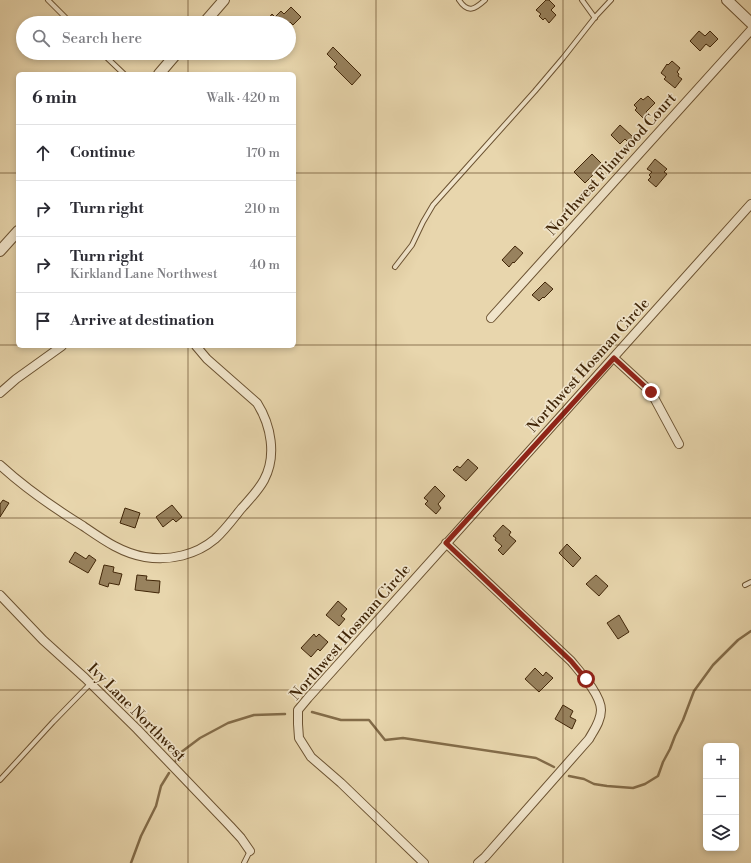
<!DOCTYPE html>
<meta charset="utf-8">
<style>
:root{--surface:#fff;--page:#f7f7f7;--text:#2b2b33;--muted:#7c7c81;--line:#e1e1e2}
body{margin:0;font-family:"Libre Bodoni",serif;background:var(--page);color:var(--text)}
.controls{position:absolute;right:12px;bottom:12px;display:grid;overflow:hidden;border-radius:6px;box-shadow:0 2px 6px #0003}
.controls button{width:36px;height:36px;display:grid;place-items:center;padding:0;border:0;border-bottom:1px solid var(--line);background:var(--surface);color:var(--text);font:20px sans-serif}
.stop{position:absolute;width:12px;height:12px;margin:-9px;border:3px solid #8f2418;border-radius:50%;background:#fff}
.stop.end{background:#8f2418;border-color:#fff;box-shadow:0 1px 4px #0008}
.list{margin:0;padding:0;list-style:none}
h2{display:flex;justify-content:space-between;align-items:center;height:52px;margin:0;padding:0 16px;font-size:17px}
h2 small{font-size:13px;font-weight:400;color:var(--muted)}
.list li{display:grid;grid-template-columns:26px 1fr auto;gap:12px;align-items:center;box-sizing:border-box;height:56px;padding:0 16px;border-top:1px solid var(--line)}
.list b{display:block;font-size:15px;white-space:nowrap}
.list p{margin:0;font-size:13px;white-space:nowrap;color:var(--muted)}
.list em{font-size:13px;font-style:normal;color:var(--muted)}
.icon{flex:none;width:22px;height:22px;fill:none;stroke:currentColor;stroke-width:2;stroke-linecap:round;stroke-linejoin:round}
.map{position:relative;flex:none;width:751px;height:863px;overflow:hidden}
.search{position:absolute;background:var(--surface);box-shadow:0 2px 6px #0003;left:16px;top:16px;width:280px;height:44px;display:flex;align-items:center;gap:10px;box-sizing:border-box;padding:0 14px;border-radius:22px;color:var(--muted);font-size:15px}
.panel{position:absolute;background:var(--surface);box-shadow:0 2px 6px #0003;left:16px;top:72px;width:280px;height:276px;border-radius:6px}
.map>svg:first-child{display:block}
.lines{fill:none;stroke-linecap:round;stroke-linejoin:round}
.stream{stroke:#836c49;stroke-width:2.5}
.building{fill:#98825e;stroke:#412608}
.service-casing{stroke:#6b5231;stroke-width:6}
.minor-casing{stroke:#6b5231;stroke-width:10}
.tertiary-casing{stroke:#6b5231;stroke-width:12}
.service{stroke:#f0e4ca;stroke-width:4}
.minor{stroke:#f0e4ca;stroke-width:8}
.tertiary{stroke:#f0e4ca;stroke-width:10}
.route{stroke:#8f2418;stroke-width:5}
.grid{fill:none;stroke:#412608;stroke-width:1;stroke-opacity:0.55}
.labels{text-anchor:middle;stroke-width:3.5;stroke-linejoin:round;paint-order:stroke}
.street-label{font-size:15px;fill:#412608;stroke:#f0e4ca}
</style>
<div class="map">
<svg width="751" height="863" viewBox="0 0 751 863">
<rect width="100%" height="100%" fill="#e8d6ad"/>
<filter id="stains"><feTurbulence type="fractalNoise" baseFrequency=".005" numOctaves="4"/><feColorMatrix values="0 0 0 0 .2 0 0 0 0 .09 0 0 0 0 .02 0 0 0 .5 -.17"/></filter>
<radialGradient id="worn" r=".72"><stop offset=".6" stop-color="#630" stop-opacity="0"/><stop offset="1" stop-color="#630" stop-opacity=".3"/></radialGradient>
<g class="lines">
<path class="stream" d="M 312,712 L 341,720 L 369,720 L 385,740 L 403,738 L 536,758 L 554,767
M 175,762 L 180,753 L 200,738 L 228,723 L 254,715 L 285,714
M 569,776 L 584,779 L 594,784 L 607,786 L 633,788 L 645,784 L 658,776 L 663,762 L 670,749 L 675,736 L 683,720 L 694,691 L 713,665 L 738,640 L 751,631
M 131,863 L 141,836 L 156,806 L 161,786 L 169,773"/>
</g>
<path class="building" d="M 546,0 L 549,0 L 555,6 L 551,10 L 556,15 L 549,23 L 545,18 L 543,20 L 539,16 L 541,14 L 536,10 Z
M 291,7 L 301,17 L 293,25 L 290,22 L 289,23 L 269,23 L 267,20 L 272,14 L 275,17 L 281,11 L 284,14 Z
M 699,31 L 705,36 L 710,31 L 718,39 L 710,47 L 706,44 L 700,51 L 690,41 Z
M 333,47 L 361,75 L 352,85 L 334,67 L 337,64 L 327,54 Z
M 672,61 L 680,68 L 677,72 L 679,74 L 678,76 L 682,79 L 675,88 L 664,79 L 666,77 L 661,73 L 667,64 L 668,65 Z
M 648,96 L 655,103 L 646,112 L 648,114 L 643,118 L 635,110 L 637,108 L 634,105 L 641,98 L 643,100 Z
M 620,125 L 633,137 L 628,142 L 625,139 L 620,144 L 611,135 Z
M 592,154 L 603,165 L 585,183 L 574,172 Z
M 655,159 L 667,169 L 664,172 L 667,174 L 656,187 L 648,180 L 651,177 L 649,175 L 652,172 L 647,169 Z
M 515,246 L 523,253 L 514,263 L 513,262 L 509,267 L 502,260 Z
M 545,282 L 553,289 L 544,298 L 543,297 L 539,301 L 532,295 Z
M 468,459 L 478,468 L 466,481 L 453,470 L 457,466 L 460,468 Z
M 435,486 L 445,496 L 438,504 L 441,508 L 436,514 L 425,504 L 428,501 L 424,498 Z
M 3,500 L 9,503 L 0,517 L 0,504 Z
M 172,505 L 182,517 L 176,522 L 173,519 L 163,527 L 156,517 Z
M 125,508 L 140,513 L 135,528 L 120,523 Z
M 503,525 L 511,532 L 509,535 L 516,541 L 503,555 L 498,550 L 502,546 L 495,540 L 496,538 L 493,536 Z
M 567,544 L 581,558 L 573,567 L 559,553 Z
M 75,552 L 86,559 L 89,555 L 96,560 L 88,573 L 69,562 Z
M 104,565 L 114,567 L 113,572 L 122,574 L 119,585 L 109,583 L 108,587 L 99,584 Z
M 137,575 L 147,576 L 146,580 L 160,581 L 159,593 L 135,590 Z
M 596,575 L 608,586 L 599,596 L 586,584 Z
M 338,601 L 347,609 L 341,616 L 345,619 L 339,626 L 326,615 Z
M 619,615 L 629,632 L 618,639 L 607,623 Z
M 314,634 L 316,637 L 319,634 L 328,642 L 320,651 L 318,649 L 311,657 L 301,648 Z
M 535,668 L 543,676 L 546,672 L 553,678 L 539,692 L 525,679 Z
M 563,705 L 573,711 L 570,717 L 576,720 L 572,729 L 555,719 Z"/>
<g class="lines">
<defs>
<path id="service" d="M 48,0 L 71,23
M 459,0 C 468,14 475,9 485,0
M 582,0 L 595,18
M 102,53 L 124,74
M 395,267 L 412,245 L 423,222 L 433,205 L 535,91 L 563,58 L 596,16 L 611,0
M 745,585 L 751,582
M 0,780 L 53,722 L 90,684
M 244,863 L 250,851"/>
<path id="minor" d="M 491,318 L 751,30
M 614,358 L 651,392 L 679,444
M 0,393 L 16,379 L 62,346
M 0,465 C 25,488 54,508 83,526 C 102,539 121,553 145,557 C 170,561 196,555 215,539 C 225,530 233,519 241,509 C 249,500 258,491 264,480 C 277,456 271,425 257,403 L 207,359 L 196,346
M 446,543 L 571,661 C 580,672 601,695 601,710 C 601,721 594,730 589,739 L 485,857 L 478,863
M 0,595 L 43,640 L 85,678 L 137,729 L 230,826 L 241,838 L 250,851
M 424,863 L 341,783 L 311,757 L 299,738 L 298,724 L 298,710 L 308,698 L 751,204"/>
<path id="tertiary" d="M 727,0 L 751,23
M 204,23 L 224,0
M 159,74 L 177,53
M 0,251 L 18,231"/>
</defs>
<use href="#service" class="service-casing"/>
<use href="#minor" class="minor-casing"/>
<use href="#tertiary" class="tertiary-casing"/>
<use href="#service" class="service"/>
<use href="#minor" class="minor"/>
<use href="#tertiary" class="tertiary"/>
</g>
<g class="lines">
<path class="route" d="M 586,679 L 571,661 L 446,543 L 614,358 L 651,392"/>
</g>
<path class="grid" d="M 188,0 L 188,23M 376,0 L 376,863M 563,0 L 563,863M 188,53 L 188,74M 0,173 L 18,173M 294,173 L 751,173M 0,345 L 18,345M 294,345 L 751,345M 188,346 L 188,863M 0,518 L 751,518M 0,690 L 751,690"/>
<g class="labels">
<g class="street-label">
<text transform="translate(611 164) rotate(-48)" y="5">Northwest Flintwood Court</text>
<text transform="translate(588 365) rotate(-48)" y="5">Northwest Hosman Circle</text>
<text transform="translate(350 632) rotate(-49)" y="5">Northwest Hosman Circle</text>
<text transform="translate(137 712) rotate(45)" y="5">Ivy Lane Northwest</text>
</g>
</g>
<rect width="100%" height="100%" filter="url(#stains)"/>
<rect width="100%" height="100%" fill="url(#worn)"/>
</svg>
<div class="controls">
<button>+</button>
<button>−</button>
<button><svg class="icon" aria-label="layers" viewBox="0 0 24 24"><path d="M12 4l9 5-9 5-9-5zM3 14l9 5 9-5"/></svg></button>
</div>
<div class="stop" style="left:586px;top:679px"></div>
<div class="stop end" style="left:651px;top:392px"></div>
<div class="search"><svg class="icon" aria-label="search" viewBox="0 0 24 24"><circle cx="10" cy="10" r="6"/><path d="M15 15l6 6"/></svg>Search here</div>
<section class="panel">
<h2>6 min<small>Walk · 420 m</small></h2>
<ul class="list">
<li><svg class="icon" aria-label="ahead" viewBox="0 0 24 24"><path d="M12 20V5M6 11l6-6 6 6"/></svg><div><b>Continue</b></div><em>170 m</em></li>
<li><svg class="icon" aria-label="right" viewBox="0 0 24 24"><path d="M7 20v-9h11M14 6l5 5-5 5"/></svg><div><b>Turn right</b></div><em>210 m</em></li>
<li><svg class="icon" aria-label="right" viewBox="0 0 24 24"><path d="M7 20v-9h11M14 6l5 5-5 5"/></svg><div><b>Turn right</b><p>Kirkland Lane Northwest</p></div><em>40 m</em></li>
<li><svg class="icon" aria-label="arrive" viewBox="0 0 24 24"><path d="M6 21V4h12l-3 4 3 4H6"/></svg><div><b>Arrive at destination</b></div></li>
</ul>
</section>
</div>
